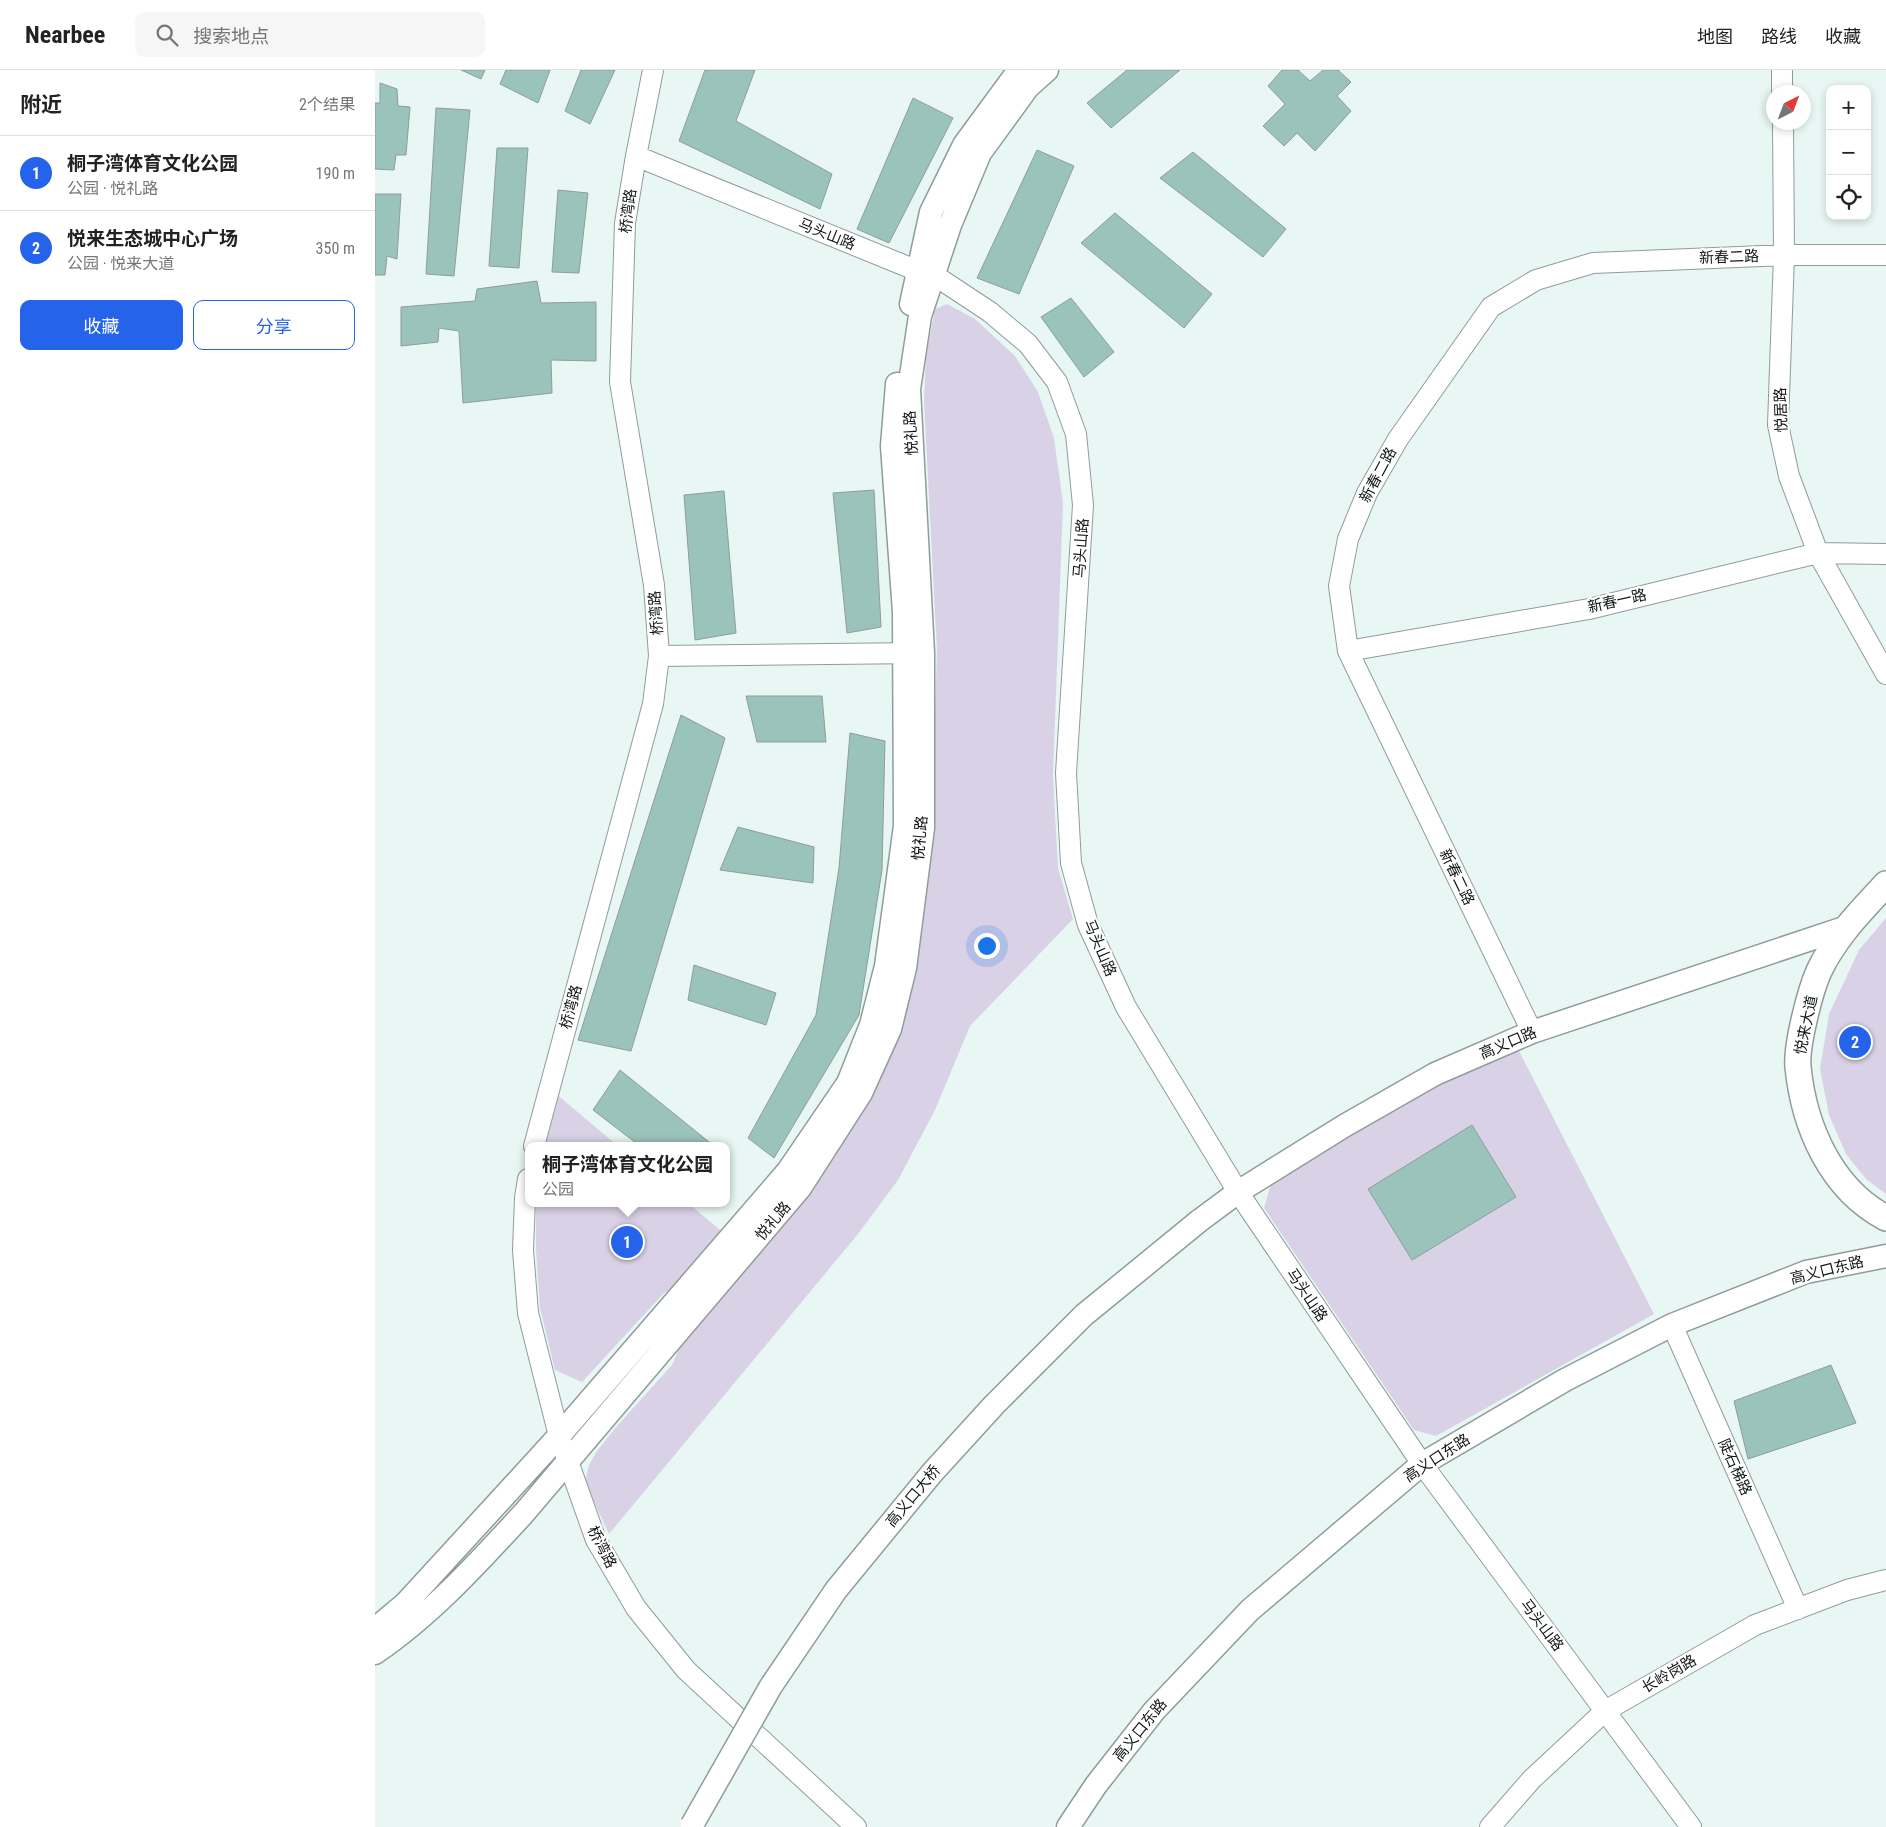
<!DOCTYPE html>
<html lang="zh">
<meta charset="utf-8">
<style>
:root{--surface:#fff;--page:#f6f6f6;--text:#222;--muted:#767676;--line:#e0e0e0;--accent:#2563eb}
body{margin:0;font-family:"Roboto Condensed","Noto Sans SC",sans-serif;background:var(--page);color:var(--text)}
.controls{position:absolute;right:15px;top:15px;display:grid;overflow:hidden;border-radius:10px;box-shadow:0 2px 8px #0003}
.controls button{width:45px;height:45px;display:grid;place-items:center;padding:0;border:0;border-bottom:1px solid var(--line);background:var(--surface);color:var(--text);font:25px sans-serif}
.compass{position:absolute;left:1391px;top:15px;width:45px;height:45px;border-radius:50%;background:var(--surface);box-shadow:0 2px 8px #0003;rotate:42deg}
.you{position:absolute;left:611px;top:875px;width:18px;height:18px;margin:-12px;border:4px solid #fff;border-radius:50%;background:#1a73e8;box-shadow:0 0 0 8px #1a73e833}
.badge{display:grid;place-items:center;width:32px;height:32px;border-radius:50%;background:var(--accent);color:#fff;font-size:16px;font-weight:700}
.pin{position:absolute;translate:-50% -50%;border:2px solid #fff;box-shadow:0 1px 5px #0006}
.popup{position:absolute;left:150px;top:1072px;width:205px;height:65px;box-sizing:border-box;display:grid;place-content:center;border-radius:10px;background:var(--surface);filter:drop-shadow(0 1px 4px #0005);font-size:16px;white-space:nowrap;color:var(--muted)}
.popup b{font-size:19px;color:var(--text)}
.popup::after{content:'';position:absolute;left:50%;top:100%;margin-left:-10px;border:10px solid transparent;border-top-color:var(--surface)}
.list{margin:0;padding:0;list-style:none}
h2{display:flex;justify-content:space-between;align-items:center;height:65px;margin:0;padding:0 20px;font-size:21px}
h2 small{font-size:16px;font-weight:400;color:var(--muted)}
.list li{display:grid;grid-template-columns:32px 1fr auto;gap:15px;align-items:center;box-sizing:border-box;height:75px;padding:0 20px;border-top:1px solid var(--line)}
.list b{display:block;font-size:19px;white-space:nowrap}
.list p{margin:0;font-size:16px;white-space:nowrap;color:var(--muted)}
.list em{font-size:16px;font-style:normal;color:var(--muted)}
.actions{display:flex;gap:10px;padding:15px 20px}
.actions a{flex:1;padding:11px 0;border:1px solid var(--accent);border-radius:10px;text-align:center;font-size:18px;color:var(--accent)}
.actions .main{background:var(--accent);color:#fff}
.icon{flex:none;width:28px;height:28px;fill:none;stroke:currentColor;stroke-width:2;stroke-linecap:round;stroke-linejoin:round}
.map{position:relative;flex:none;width:1511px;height:1757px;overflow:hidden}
header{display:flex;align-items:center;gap:30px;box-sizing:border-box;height:70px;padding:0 25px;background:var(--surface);border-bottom:1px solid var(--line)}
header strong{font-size:24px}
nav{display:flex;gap:28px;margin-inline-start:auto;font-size:18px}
.search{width:350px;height:45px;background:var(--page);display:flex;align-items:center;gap:12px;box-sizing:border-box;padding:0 18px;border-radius:10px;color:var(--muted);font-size:19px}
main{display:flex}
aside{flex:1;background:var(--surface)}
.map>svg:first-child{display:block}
.green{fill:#d9d1e6}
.building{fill:#9ac3bb;stroke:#8f9d9a}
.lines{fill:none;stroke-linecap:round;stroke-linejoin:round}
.tertiary-casing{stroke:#8f9d9a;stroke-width:22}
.secondary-casing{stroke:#8f9d9a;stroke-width:25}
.primary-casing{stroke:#8f9d9a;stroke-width:28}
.tertiary{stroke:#fff;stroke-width:20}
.secondary{stroke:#fff;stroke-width:22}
.primary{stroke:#fff;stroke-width:25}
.secondary-bridge-casing{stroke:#8f9d9a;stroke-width:25;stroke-linecap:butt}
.secondary-bridge{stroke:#fff;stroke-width:22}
.labels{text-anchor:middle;stroke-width:4.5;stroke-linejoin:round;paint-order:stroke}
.street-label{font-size:15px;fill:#111615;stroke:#fff}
</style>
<header>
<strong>Nearbee</strong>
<div class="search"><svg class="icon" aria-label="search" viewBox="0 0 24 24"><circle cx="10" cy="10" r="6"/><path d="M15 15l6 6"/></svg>搜索地点</div>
<nav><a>地图</a><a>路线</a><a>收藏</a></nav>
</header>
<main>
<aside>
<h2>附近<small>2个结果</small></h2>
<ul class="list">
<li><span class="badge">1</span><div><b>桐子湾体育文化公园</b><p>公园 · 悦礼路</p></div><em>190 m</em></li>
<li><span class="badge">2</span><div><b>悦来生态城中心广场</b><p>公园 · 悦来大道</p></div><em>350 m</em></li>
</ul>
<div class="actions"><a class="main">收藏</a><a>分享</a></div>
</aside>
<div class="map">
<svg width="1511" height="1757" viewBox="0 0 1511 1757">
<rect width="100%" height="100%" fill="#e8f7f3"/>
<path class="green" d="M 572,234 L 600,249 L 640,286 L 663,322 L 679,368 L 688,433 L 678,706 L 683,798 L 698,849 L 595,956 L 560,1040 L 523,1110 L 483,1164 L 234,1464 L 214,1421 L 211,1408 L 214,1395 L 222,1381 L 242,1356 L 297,1295 L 310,1265 L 429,1123 L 556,754 L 562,581 L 549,331 L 551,286 L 560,239 Z
M 1511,848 L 1511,1124 L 1491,1109 L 1471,1084 L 1454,1045 L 1445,999 L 1454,944 L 1484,880 Z
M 1144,981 L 1279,1244 L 1061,1366 L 1039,1360 L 889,1138 L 895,1117 L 974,1064 L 1064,1014 Z
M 180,1023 L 243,1076 L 169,1076 Z
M 161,1133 L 313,1133 L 350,1164 L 308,1214 L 289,1223 L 207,1312 L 180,1300 L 165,1238 L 161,1180 Z"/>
<path class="building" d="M 86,0 L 110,0 L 106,9 Z
M 131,0 L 175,0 L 163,33 L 125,14 Z
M 206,0 L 240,0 L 215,54 L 190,41 Z
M 330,0 L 380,0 L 361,51 L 457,104 L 445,139 L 304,71 Z
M 752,0 L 805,0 L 736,58 L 712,33 Z
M 907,0 L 923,0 L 935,11 L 948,0 L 963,0 L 976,12 L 962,26 L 976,41 L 940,81 L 922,63 L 909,76 L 888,56 L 910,34 L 893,16 Z
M 5,13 L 22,19 L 23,36 L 35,37 L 31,85 L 21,85 L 19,100 L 0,99 L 0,33 L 5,33 Z
M 538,28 L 578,48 L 514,173 L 482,159 Z
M 61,38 L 95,40 L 79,206 L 51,204 Z
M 122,78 L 153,78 L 144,198 L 114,196 Z
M 662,80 L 699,96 L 644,224 L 602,208 Z
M 818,82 L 911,159 L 888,187 L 785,108 Z
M 183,120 L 213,123 L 204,203 L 177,202 Z
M 0,124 L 26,124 L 22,189 L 12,186 L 10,205 L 0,205 Z
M 740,143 L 837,224 L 809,258 L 706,173 Z
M 162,211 L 166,233 L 221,232 L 221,291 L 176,290 L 177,323 L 88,333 L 84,261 L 64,258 L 63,272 L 26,276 L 26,237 L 100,231 L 102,219 Z
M 696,228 L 739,282 L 709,307 L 666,247 Z
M 499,420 L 506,557 L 472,563 L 458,423 Z
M 349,421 L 361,563 L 320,570 L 309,425 Z
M 371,626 L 447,626 L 451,672 L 382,672 Z
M 306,645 L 350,668 L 256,981 L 203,970 Z
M 475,663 L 510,671 L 507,800 L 484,945 L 399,1088 L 373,1068 L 441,945 L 464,798 Z
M 363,757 L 439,777 L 438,813 L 345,800 Z
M 319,895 L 401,923 L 391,955 L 313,930 Z
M 245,1000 L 339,1076 L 265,1076 L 218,1040 Z
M 1097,1055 L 1141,1127 L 1037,1190 L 993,1119 Z
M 1456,1295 L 1481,1353 L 1373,1389 L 1359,1331 Z"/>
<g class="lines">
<defs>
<path id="tertiary" d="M 1407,0 L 1407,22
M 1408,52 L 1409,185 L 1403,355 L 1414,406 L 1443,483 L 1511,604
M 261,86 L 543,201 L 559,205 L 615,242 L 653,274 L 682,312 L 701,364 L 708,435 L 691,703 L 696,793 L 713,855 L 751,937 L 863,1122 L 1047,1394 L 1316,1757
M 973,581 L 1214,539 L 1443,483 L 1511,484
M 284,586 L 545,583
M 1157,962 L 973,581 L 964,516 L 973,469 L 992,423 L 1023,369 L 1116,237 L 1161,210 L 1218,193 L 1409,185 L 1511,185
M 159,1076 L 278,634 L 284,586 L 279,515 L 245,312 L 250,153 L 261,86 L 278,0
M 153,1109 L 150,1128 L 148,1180 L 153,1243 L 184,1366 L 221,1470 L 261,1538 L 311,1600 L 481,1757
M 1297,1255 L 1423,1539
M 1115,1757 L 1157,1709 L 1230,1641 L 1380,1555 L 1472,1520 L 1511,1510"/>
<path id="secondary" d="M 536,234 L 556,142 L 589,75 L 644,0
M 824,1151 L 863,1122 L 969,1056 L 1060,1004 L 1157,962 L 1472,857
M 0,1559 L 31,1533 L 184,1366 L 413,1101 L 473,1013 L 496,955 L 511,896 L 530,756 L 529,542 L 517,376 L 522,314
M 0,1583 C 56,1545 103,1493 149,1443 L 425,1118 L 486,1023 L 515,959 L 530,898 L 548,758 L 548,583 L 534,319 L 545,246 L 575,155 L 605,83 L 653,17 L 672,0
M 693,1757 L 721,1715 L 779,1641 L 875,1540 L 1047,1394 L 1190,1310 L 1297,1255 L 1431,1202 L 1511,1186"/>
<path id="primary" d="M 1511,814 C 1486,841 1460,867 1444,901 C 1435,921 1421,976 1423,997 C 1429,1057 1456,1119 1511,1148"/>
</defs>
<use href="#tertiary" class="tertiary-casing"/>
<use href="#secondary" class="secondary-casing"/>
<use href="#primary" class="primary-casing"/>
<use href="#tertiary" class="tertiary"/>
<use href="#secondary" class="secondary"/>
<use href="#primary" class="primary"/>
<defs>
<path id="secondary-bridge" d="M 317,1755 L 396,1616 L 461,1520 L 557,1403 L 619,1335 L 709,1245 L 824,1151"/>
</defs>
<use href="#secondary-bridge" class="secondary-bridge-casing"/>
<use href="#secondary-bridge" class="secondary-bridge"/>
</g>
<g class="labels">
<g class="street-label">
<text transform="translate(253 141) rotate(-83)" y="5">桥湾路</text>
<text transform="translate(452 164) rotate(22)" y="5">马头山路</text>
<text transform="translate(1354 187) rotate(-2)" y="5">新春二路</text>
<text transform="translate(1406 340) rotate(-92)" y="5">悦居路</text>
<text transform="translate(536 363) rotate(-93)" y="5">悦礼路</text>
<text transform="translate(1003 405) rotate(-62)" y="5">新春二路</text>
<text transform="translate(706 478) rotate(-86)" y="5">马头山路</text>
<text transform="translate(1242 531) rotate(-13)" y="5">新春一路</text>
<text transform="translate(281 543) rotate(-94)" y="5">桥湾路</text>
<text transform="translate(545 768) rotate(-85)" y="5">悦礼路</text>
<text transform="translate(1082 807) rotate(64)" y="5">新春二路</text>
<text transform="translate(725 878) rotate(67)" y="5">马头山路</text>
<text transform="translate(196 937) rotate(-75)" y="5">桥湾路</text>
<text transform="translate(1431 955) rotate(-78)" y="5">悦来大道</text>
<text transform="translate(1133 973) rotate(-23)" y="5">高义口路</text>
<text transform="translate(398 1151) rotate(-50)" y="5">悦礼路</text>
<text transform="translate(1452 1200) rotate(-14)" y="5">高义口东路</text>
<text transform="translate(932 1225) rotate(56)" y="5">马头山路</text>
<text transform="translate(1062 1388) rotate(-33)" y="5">高义口东路</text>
<text transform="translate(1360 1397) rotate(66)" y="5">陡石梯路</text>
<text transform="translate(538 1426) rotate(-50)" y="5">高义口大桥</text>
<text transform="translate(227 1477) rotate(63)" y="5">桥湾路</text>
<text transform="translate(1167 1555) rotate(53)" y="5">马头山路</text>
<text transform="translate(1294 1604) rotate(-30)" y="5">长岭岗路</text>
<text transform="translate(765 1660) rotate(-51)" y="5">高义口东路</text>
</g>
</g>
</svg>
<div class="controls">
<button>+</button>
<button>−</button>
<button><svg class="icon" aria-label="locate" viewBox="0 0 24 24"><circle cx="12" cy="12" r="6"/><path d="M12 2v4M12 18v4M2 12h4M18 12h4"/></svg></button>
</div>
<svg class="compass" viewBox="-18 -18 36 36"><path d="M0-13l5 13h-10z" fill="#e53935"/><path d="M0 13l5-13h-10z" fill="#767676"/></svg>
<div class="you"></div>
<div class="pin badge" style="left:252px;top:1172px">1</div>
<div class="popup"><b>桐子湾体育文化公园</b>公园</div>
<div class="pin badge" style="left:1480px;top:972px">2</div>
</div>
</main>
